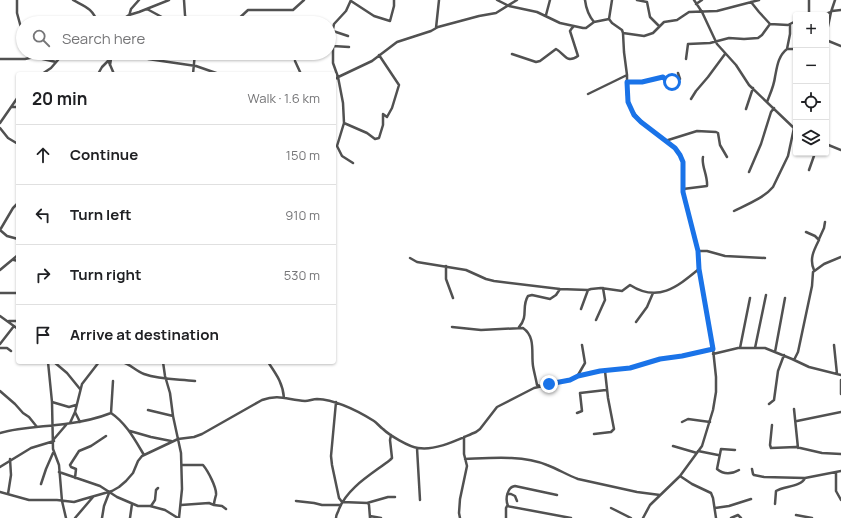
<!DOCTYPE html>
<meta charset="utf-8">
<style>
:root{--surface:#fff;--page:#f2f2f2;--text:#202124;--muted:#757577;--line:#e0e0e0}
body{margin:0;font-family:Manrope,sans-serif;background:var(--page);color:var(--text)}
.controls{position:absolute;right:12px;top:12px;display:grid;overflow:hidden;border-radius:4px;box-shadow:0 1px 3px #0004}
.controls button{width:36px;height:36px;display:grid;place-items:center;padding:0;border:0;border-bottom:1px solid var(--line);background:var(--surface);color:var(--text);font:20px sans-serif}
.stop{position:absolute;width:12px;height:12px;margin:-9px;border:3px solid #1a73e8;border-radius:50%;background:#fff}
.stop.end{background:#1a73e8;border-color:#fff;box-shadow:0 1px 4px #0008}
.list{margin:0;padding:0;list-style:none}
h2{display:flex;justify-content:space-between;align-items:center;height:52px;margin:0;padding:0 16px;font-size:17px}
h2 small{font-size:13px;font-weight:400;color:var(--muted)}
.list li{display:grid;grid-template-columns:26px 1fr auto;gap:12px;align-items:center;box-sizing:border-box;height:60px;padding:0 16px;border-top:1px solid var(--line)}
.list b{display:block;font-size:15px;white-space:nowrap}
.list em{font-size:13px;font-style:normal;color:var(--muted)}
.icon{flex:none;width:22px;height:22px;fill:none;stroke:currentColor;stroke-width:2;stroke-linecap:round;stroke-linejoin:round}
.map{position:relative;flex:none;width:841px;height:518px;overflow:hidden}
.search{position:absolute;background:var(--surface);box-shadow:0 1px 3px #0004;left:16px;top:16px;width:320px;height:44px;display:flex;align-items:center;gap:10px;box-sizing:border-box;padding:0 14px;border-radius:22px;color:var(--muted);font-size:15px}
.panel{position:absolute;background:var(--surface);box-shadow:0 1px 3px #0004;left:16px;top:72px;width:320px;height:292px;border-radius:4px}
.map>svg:first-child{display:block}
.lines{fill:none;stroke-linecap:round;stroke-linejoin:round}
.minor{stroke:#515151;stroke-width:2.5}
.route{stroke:#1a73e8;stroke-width:5}
</style>
<div class="map">
<svg width="841" height="518" viewBox="0 0 841 518">
<rect width="100%" height="100%" fill="#fff"/>
<g class="lines">
<path class="minor" d="M 17,0 L 17,13 L 23,35
M 73,0 C 86,7 92,8 98,23
M 184,0 L 185,15 L 187,23
M 351,0 L 346,11 L 334,24 L 333,29 L 333,63 L 338,77 L 343,103 L 344,123 L 367,133 L 375,139 L 379,138 L 383,125 L 383,114 L 387,117 L 392,108 L 399,85 L 379,55
M 497,0 L 509,6 L 537,12 L 560,23 L 583,28 L 586,28 L 594,22 L 609,19
M 585,0 C 586,8 589,16 594,22
M 612,0 L 609,19 L 612,23 L 622,30 L 623,33 L 624,52 L 627,75 L 627,95 L 631,109 L 641,122 L 675,148 L 680,155 L 683,162 L 683,193 L 698,251 L 699,269 L 713,349 L 716,377 L 716,392 L 713,410 L 702,446 L 680,476 L 650,505 L 643,518
M 637,0 L 647,2 L 650,17 L 659,26
M 694,0 L 702,12 L 717,44 L 736,65 L 749,85 L 796,130
M 809,0 L 809,15
M 351,1 L 374,16 L 390,21 L 394,6 L 394,0
M 751,2 L 759,12 L 770,24 L 788,25 L 796,21
M 696,4 L 702,0
M 147,9 L 171,22 L 187,22
M 832,11 L 841,10
M 546,15 L 550,0
M 823,15 L 831,12
M 117,23 L 129,15 L 139,12 L 169,0
M 127,23 L 131,9 L 139,0
M 234,23 L 248,10 L 293,10 L 304,0
M 436,28 L 439,0
M 333,31 L 348,36
M 623,33 L 644,36 L 653,33 L 664,22 L 677,20 L 689,12 L 717,11 L 759,0
M 826,36 L 831,12 L 835,0
M 826,40 L 841,46
M 333,46 L 349,47
M 787,49 L 790,34 L 790,24
M 105,53 L 114,74
M 512,54 L 536,62 L 540,61 L 556,49 C 565,54 566,64 578,56 L 570,31 L 572,28 L 574,26
M 0,59 L 25,59 L 34,57 L 56,62
M 148,59 L 196,66 L 219,74
M 686,59 L 688,44 L 710,43 L 729,38 L 744,39 L 758,38 L 762,35 L 770,24
M 295,61 L 301,74
M 110,65 L 112,53
M 42,74 L 51,68 L 64,53
M 98,74 L 102,67 L 108,61
M 193,74 L 195,53
M 334,79 L 372,61 L 397,42 L 431,31 L 438,27 L 479,16 L 496,13 L 517,0
M 627,82 L 642,82 L 663,77 C 671,81 670,85 680,79 L 678,73
M 588,94 L 627,75
M 691,99 L 696,91 L 708,77 L 725,54
M 767,102 C 770,94 774,86 775,77 C 777,67 778,56 787,49 L 796,49
M 12,107 L 18,107
M 746,109 L 753,88
M 0,123 L 18,97
M 344,123 L 337,146 L 342,156 L 353,163
M 0,128 L 8,138 L 18,144
M 665,141 L 697,131 L 716,132 L 718,133 L 720,145 L 727,157
M 826,144 L 841,150
M 809,170 L 815,153
M 749,172 L 761,144 L 771,112 L 774,108
M 683,189 L 707,186 C 708,176 701,165 703,157
M 734,211 C 746,205 764,198 773,187 L 788,156 L 794,128 L 796,125
M 0,230 L 13,208 L 18,203
M 0,230 L 7,236 L 18,239
M 806,232 L 815,236 L 819,240 C 814,250 809,259 814,270
M 819,239 L 824,228 L 825,222
M 698,251 L 707,251 L 725,256 L 765,258
M 410,258 L 417,262 L 466,270 L 486,279 L 494,281 L 560,289 L 588,290 L 591,289 L 601,288 L 622,291 L 630,285 C 658,303 677,287 699,269
M 14,260 L 18,261
M 446,266 L 446,279 L 453,298
M 0,270 L 18,255
M 0,293 L 18,293
M 581,309 L 588,290
M 0,316 L 18,329
M 596,320 L 605,300 L 603,288
M 9,321 L 18,321
M 636,322 L 647,307 L 653,293
M 452,327 L 481,330 L 523,328 C 536,337 531,353 533,366 C 534,372 536,379 537,385 L 540,386
M 519,327 C 529,316 521,307 528,296 L 532,295 L 550,299 L 556,295 L 560,289
M 0,344 L 14,326
M 834,345 L 837,374
M 0,348 L 7,348 L 11,351
M 740,348 L 750,298
M 755,348 L 766,295
M 775,352 L 785,298
M 713,354 L 738,348 L 765,348 L 792,359 L 809,367 L 841,375
M 794,360 L 798,352 L 812,286 L 813,272 L 824,264 L 841,257
M 48,362 L 52,402 L 53,449 L 59,465 L 62,501 L 66,518
M 54,362 L 67,373 L 80,389
M 122,362 C 130,364 136,371 144,374 C 161,380 178,379 195,381
M 163,362 L 165,376 L 170,393 L 173,416 L 181,453 L 182,489 L 179,518
M 268,362 C 276,374 283,383 284,398
M 578,375 L 585,363 L 582,345
M 841,380 L 841,394
M 0,391 L 15,404 L 23,413 L 29,417 L 37,427
M 52,402 L 69,407 L 76,405
M 336,402 L 331,456 L 332,465 L 339,498 L 342,502 L 368,503 L 369,505 L 370,518
M 769,404 L 774,400 L 778,371 L 784,355
M 794,409 L 798,448
M 148,410 L 173,416
M 75,412 L 80,422
M 111,413 L 113,381
M 577,413 L 582,411 L 580,393 L 606,390
M 797,421 L 841,412
M 682,422 L 688,419 L 710,422
M 70,423 L 75,412 L 82,384 L 99,362
M 772,425 L 770,445 L 771,448 L 796,447 L 822,453 L 841,454
M 130,431 L 151,437 L 171,441
M 0,433 C 21,427 43,427 65,424 C 81,422 96,419 111,413 C 126,423 135,440 144,455
M 594,434 L 611,432 L 614,429 L 608,398 L 605,371
M 54,439 L 66,425
M 673,446 L 697,453
M 417,448 L 420,500
M 735,450 L 721,449 L 717,469 C 724,475 732,474 739,470
M 698,451 L 718,455
M 465,459 C 491,458 522,455 547,465 C 558,469 567,475 578,479 L 637,492 L 660,495
M 0,467 L 31,448 L 54,441
M 752,469 L 753,474 L 754,475 L 764,477 L 805,478 L 841,471
M 59,472 L 100,486 L 117,497 L 138,506 L 150,506 L 165,510 L 178,518
M 836,472 L 836,491 L 841,500
M 680,476 L 692,484 L 711,493 L 713,498 L 716,518
M 75,478 L 76,469 L 71,467 L 70,465 L 79,451 L 91,446 L 106,436
M 41,484 L 46,469 L 53,453
M 0,492 L 29,500 L 57,500 L 74,502 L 84,499 L 112,491 L 119,487 L 126,481 L 133,473 L 138,461 L 142,456 L 178,439 L 194,437 L 202,434 L 262,400 C 279,394 288,400 305,401 C 309,401 313,399 317,399 C 336,400 358,411 374,421 C 377,423 380,427 383,429 C 389,435 409,447 418,448 C 437,451 459,439 476,432 L 480,429 L 497,407 L 534,388 L 569,380 L 578,376 L 599,371 L 629,368 L 660,359 L 682,356 L 713,349
M 8,494 L 11,475 L 10,459
M 508,494 L 511,494 L 515,496 L 517,501
M 296,501 L 314,503 L 322,505 L 340,505
M 367,503 L 388,497 L 395,497
M 775,504 L 776,491 C 784,486 801,487 805,478
M 181,505 L 209,503 L 214,505 C 214,501 215,499 216,495 C 217,488 208,471 203,465 L 182,465
M 214,505 L 222,506 L 226,509
M 151,506 L 155,500 L 156,490 L 158,488
M 508,506 C 505,499 507,487 515,486 L 557,495
M 611,508 L 631,518
M 715,508 L 729,506 L 751,499
M 796,515 L 812,518
M 370,516 L 381,518
M 75,518 L 93,497
M 102,518 L 104,506 L 109,493
M 130,518 L 132,504
M 336,518 C 336,514 338,513 339,509 C 348,487 372,474 390,460 L 392,458 L 390,440 L 391,435
M 460,518 L 459,513 L 460,499 L 467,466 L 464,454 L 464,437
M 506,518 L 506,508 L 507,506 L 571,518
M 731,518 L 738,515 L 741,518"/>
</g>
<g class="lines">
<path class="route" d="M 549,384 L 570,380 L 578,376 L 600,371 L 630,368 L 660,359 L 682,356 L 713,349 L 699,269 L 698,251 L 683,192 L 683,162 L 680,155 L 675,148 L 641,122 L 634,115 L 628,102 L 627,82 L 642,82 L 663,77 L 668,82 L 672,82"/>
</g>
</svg>
<div class="controls">
<button>+</button>
<button>−</button>
<button><svg class="icon" aria-label="locate" viewBox="0 0 24 24"><circle cx="12" cy="12" r="6"/><path d="M12 2v4M12 18v4M2 12h4M18 12h4"/></svg></button>
<button><svg class="icon" aria-label="layers" viewBox="0 0 24 24"><path d="M12 4l9 5-9 5-9-5zM3 14l9 5 9-5"/></svg></button>
</div>
<div class="stop" style="left:672px;top:82px"></div>
<div class="stop end" style="left:549px;top:384px"></div>
<div class="search"><svg class="icon" aria-label="search" viewBox="0 0 24 24"><circle cx="10" cy="10" r="6"/><path d="M15 15l6 6"/></svg>Search here</div>
<section class="panel">
<h2>20 min<small>Walk · 1.6 km</small></h2>
<ul class="list">
<li><svg class="icon" aria-label="ahead" viewBox="0 0 24 24"><path d="M12 20V5M6 11l6-6 6 6"/></svg><div><b>Continue</b></div><em>150 m</em></li>
<li><svg class="icon" aria-label="left" viewBox="0 0 24 24"><path d="M17 20v-9H6M10 6l-5 5 5 5"/></svg><div><b>Turn left</b></div><em>910 m</em></li>
<li><svg class="icon" aria-label="right" viewBox="0 0 24 24"><path d="M7 20v-9h11M14 6l5 5-5 5"/></svg><div><b>Turn right</b></div><em>530 m</em></li>
<li><svg class="icon" aria-label="arrive" viewBox="0 0 24 24"><path d="M6 21V4h12l-3 4 3 4H6"/></svg><div><b>Arrive at destination</b></div></li>
</ul>
</section>
</div>
